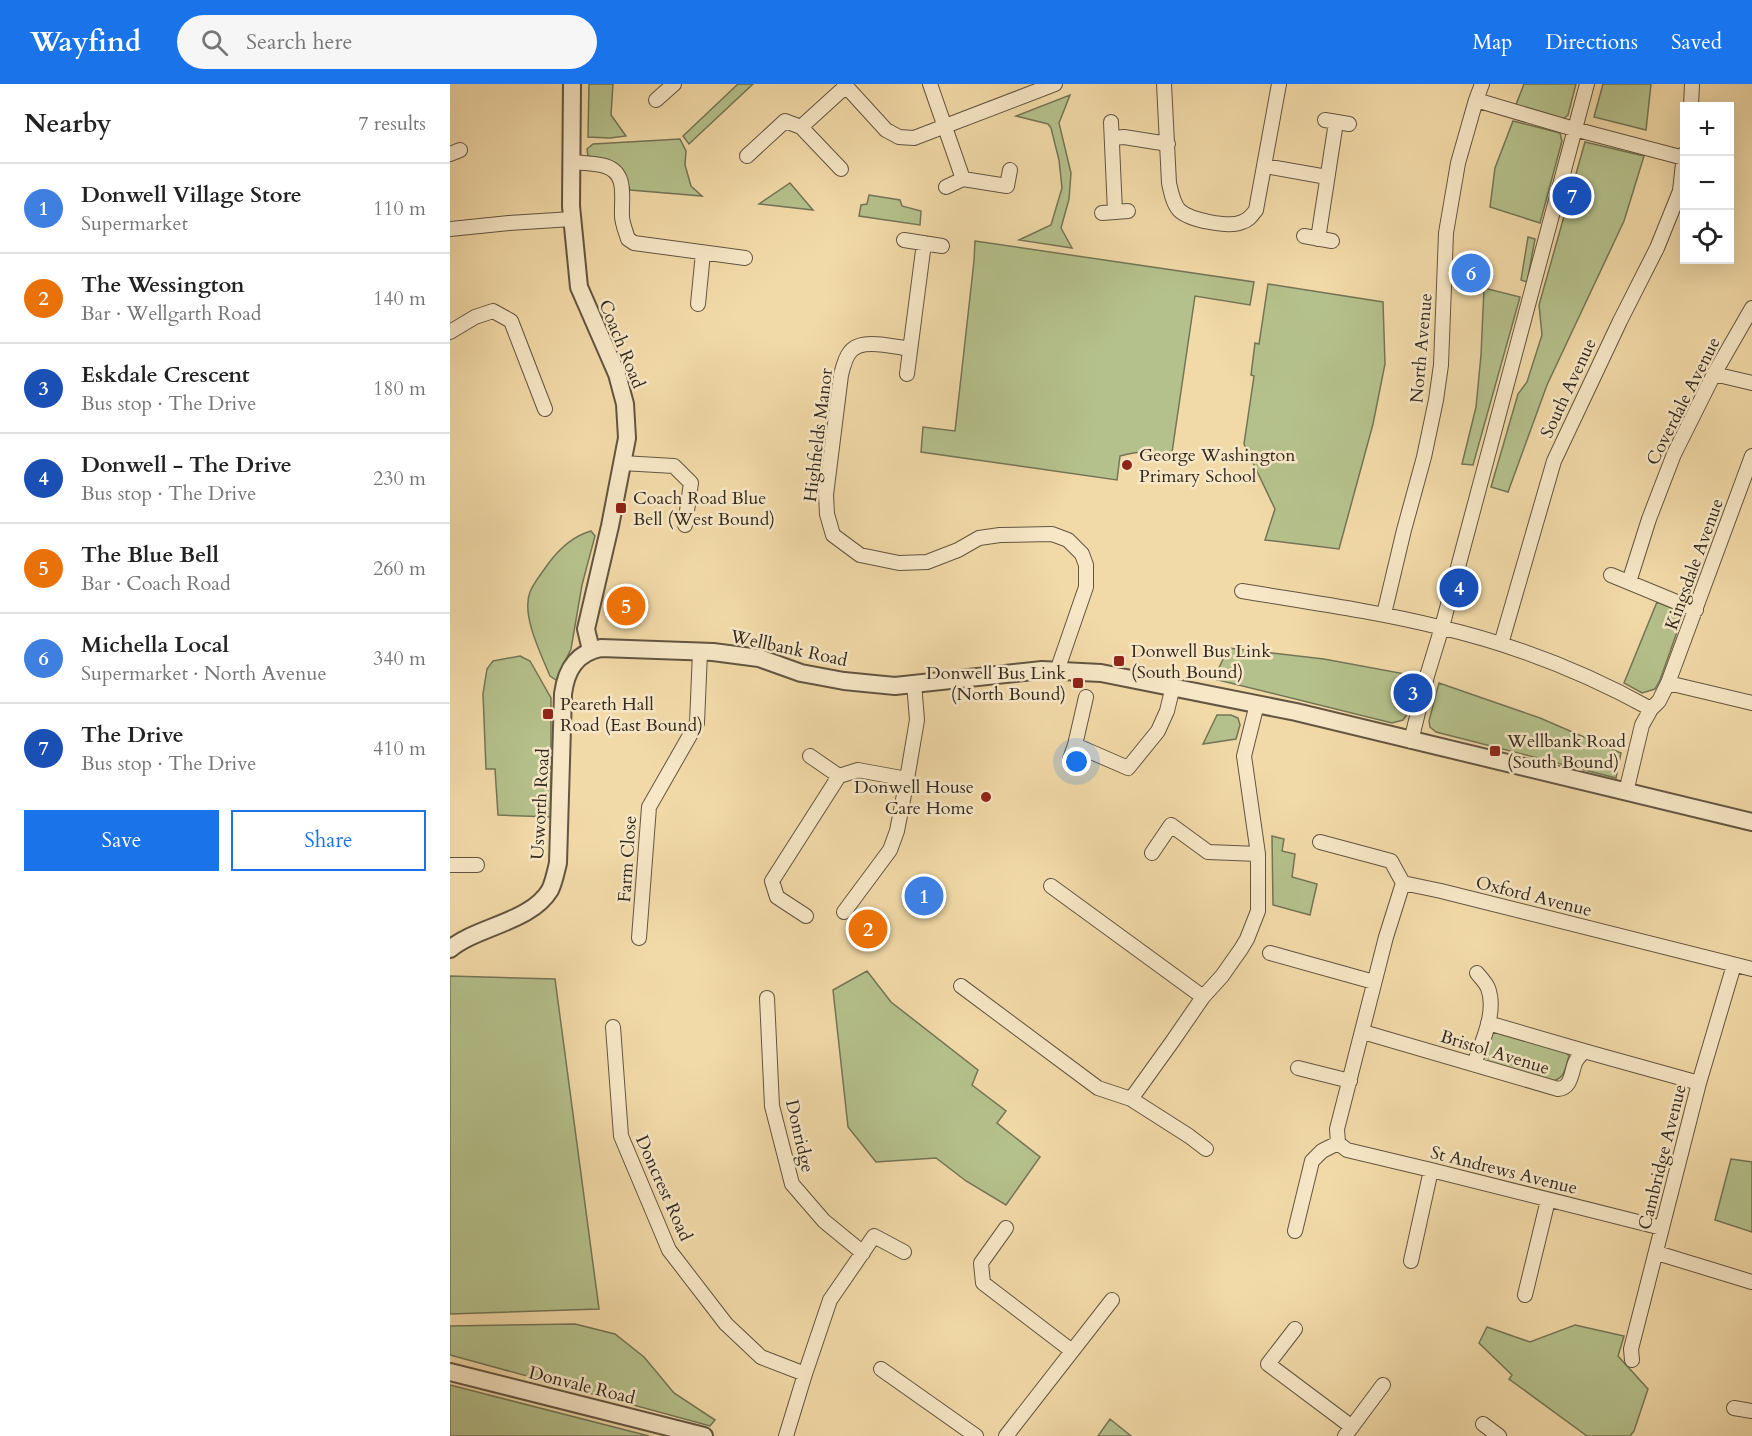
<!DOCTYPE html>
<meta charset="utf-8">
<style>
:root{--surface:#fff;--page:#f6f6f6;--text:#222;--muted:#767676;--line:#e0e0e0;--accent:#1a73e8}
body{margin:0;font-family:Cardo,serif;background:var(--page);color:var(--text)}
.controls{position:absolute;right:18px;top:18px;display:grid;overflow:hidden;border-radius:0px;box-shadow:0 6px 24px #0002}
.controls button{width:54px;height:54px;display:grid;place-items:center;padding:0;border:0;border-bottom:2px solid var(--line);background:var(--surface);color:var(--text);font:30px sans-serif}
.you{position:absolute;left:627px;top:678px;width:21px;height:21px;margin:-15px;border:4px solid #fff;border-radius:50%;background:#1a73e8;box-shadow:0 0 0 9px #1a73e833}
.badge{display:grid;place-items:center;width:39px;height:39px;border-radius:50%;background:var(--accent);color:#fff;font-size:20px;font-weight:700}
.pin{position:absolute;translate:-50% -50%;border:3px solid #fff;box-shadow:0 2px 6px #0006}
.list{margin:0;padding:0;list-style:none}
h2{display:flex;justify-content:space-between;align-items:center;height:78px;margin:0;padding:0 24px;font-size:26px}
h2 small{font-size:20px;font-weight:400;color:var(--muted)}
.list li{display:grid;grid-template-columns:39px 1fr auto;gap:18px;align-items:center;box-sizing:border-box;height:90px;padding:0 24px;border-top:2px solid var(--line)}
.list b{display:block;font-size:22px;white-space:nowrap}
.list p{margin:0;font-size:20px;white-space:nowrap;color:var(--muted)}
.list em{font-size:20px;font-style:normal;color:var(--muted)}
.actions{display:flex;gap:12px;padding:18px 24px}
.actions a{flex:1;padding:14px 0;border:2px solid var(--accent);border-radius:0px;text-align:center;font-size:21px;color:var(--accent)}
.actions .main{background:var(--accent);color:#fff}
.icon{flex:none;width:33px;height:33px;fill:none;stroke:currentColor;stroke-width:2;stroke-linecap:round;stroke-linejoin:round}
.map{position:relative;flex:none;width:1302px;height:1352px;overflow:hidden}
header{display:flex;align-items:center;gap:36px;box-sizing:border-box;height:84px;padding:0 30px;background:var(--accent);color:#fff}
header strong{font-size:28px}
nav{display:flex;gap:33px;margin-inline-start:auto;font-size:21px}
.search{width:420px;height:54px;background:var(--page);display:flex;align-items:center;gap:15px;box-sizing:border-box;padding:0 21px;border-radius:33px;color:var(--muted);font-size:22px}
main{display:flex}
aside{flex:1;background:var(--surface)}
.map>svg:first-child{display:block}
.green{fill:#b5c18c;stroke:#747556;stroke-width:1.5}
.lines{fill:none;stroke-linecap:round;stroke-linejoin:round}
.minor-casing{stroke:#625541;stroke-width:16}
.tertiary-casing{stroke:#625541;stroke-width:20}
.minor{stroke:#f7e7c6;stroke-width:14}
.tertiary{stroke:#f7e7c6;stroke-width:16}
.poi-dot{fill:#8f2418;stroke:#f7e7c6;stroke-width:2}
.labels{text-anchor:middle;stroke-width:5;stroke-linejoin:round;paint-order:stroke}
.street-label{font-size:18px;fill:#32291f;stroke:#f7e7c6}
.poi-label{font-size:18px;fill:#32291f;stroke:#f7e7c6;text-anchor:start}
</style>
<header>
<strong>Wayfind</strong>
<div class="search"><svg class="icon" aria-label="search" viewBox="0 0 24 24"><circle cx="10" cy="10" r="6"/><path d="M15 15l6 6"/></svg>Search here</div>
<nav><a>Map</a><a>Directions</a><a>Saved</a></nav>
</header>
<main>
<aside>
<h2>Nearby<small>7 results</small></h2>
<ul class="list">
<li><span class="badge" style="background:#3f7fe0">1</span><div><b>Donwell Village Store</b><p>Supermarket</p></div><em>110 m</em></li>
<li><span class="badge" style="background:#e8710a">2</span><div><b>The Wessington</b><p>Bar · Wellgarth Road</p></div><em>140 m</em></li>
<li><span class="badge" style="background:#1a4fb4">3</span><div><b>Eskdale Crescent</b><p>Bus stop · The Drive</p></div><em>180 m</em></li>
<li><span class="badge" style="background:#1a4fb4">4</span><div><b>Donwell - The Drive</b><p>Bus stop · The Drive</p></div><em>230 m</em></li>
<li><span class="badge" style="background:#e8710a">5</span><div><b>The Blue Bell</b><p>Bar · Coach Road</p></div><em>260 m</em></li>
<li><span class="badge" style="background:#3f7fe0">6</span><div><b>Michella Local</b><p>Supermarket · North Avenue</p></div><em>340 m</em></li>
<li><span class="badge" style="background:#1a4fb4">7</span><div><b>The Drive</b><p>Bus stop · The Drive</p></div><em>410 m</em></li>
</ul>
<div class="actions"><a class="main">Save</a><a>Share</a></div>
</aside>
<div class="map">
<svg width="1302" height="1352" viewBox="0 0 1302 1352">
<rect width="100%" height="100%" fill="#f2daa8"/>
<filter id="stains"><feTurbulence type="fractalNoise" baseFrequency=".00333" numOctaves="4"/><feColorMatrix values="0 0 0 0 .2 0 0 0 0 .09 0 0 0 0 .02 0 0 0 .5 -.17"/></filter>
<radialGradient id="worn" r=".72"><stop offset=".6" stop-color="#630" stop-opacity="0"/><stop offset="1" stop-color="#630" stop-opacity=".3"/></radialGradient>
<path class="green" d="M 139,0 L 163,0 L 161,31 L 176,52 L 160,54 L 138,53 Z
M 288,0 L 303,0 L 239,60 L 233,52 Z
M 1074,0 L 1126,0 L 1118,31 L 1111,37 L 1065,23 Z
M 1153,0 L 1201,0 L 1196,46 L 1144,33 Z
M 620,11 L 609,39 L 621,89 L 619,115 L 611,144 L 622,164 L 569,156 L 601,141 L 612,104 L 609,76 L 601,44 L 598,40 L 566,32 Z
M 1063,37 L 1110,49 L 1112,57 L 1090,139 L 1040,123 L 1045,84 Z
M 230,55 L 236,67 L 235,81 L 241,102 L 252,112 L 180,106 C 169,77 168,78 138,72 L 137,65 L 143,60 Z
M 1135,58 L 1194,72 L 1174,137 L 1097,301 L 1058,408 L 1041,403 L 1068,310 L 1077,298 L 1092,251 L 1089,221 Z
M 340,99 L 363,126 L 309,120 Z
M 419,111 L 450,116 L 452,122 L 471,127 L 470,141 L 409,132 L 411,121 L 417,120 Z
M 1078,153 L 1085,155 L 1077,198 L 1071,196 Z
M 525,157 L 804,198 L 800,221 L 745,212 L 721,375 C 702,365 691,367 670,372 L 667,396 L 471,368 L 473,343 L 505,347 L 524,177 Z
M 818,200 L 933,218 L 935,280 L 923,340 L 889,465 L 815,456 L 825,425 L 794,360 L 804,292 L 801,291 L 805,259 L 809,260 Z
M 1034,204 L 1070,213 L 1023,381 L 1012,380 L 1026,323 L 1031,271 Z
M 141,447 L 145,452 L 132,501 L 121,565 L 106,596 L 100,592 C 91,570 71,531 80,508 C 84,498 92,489 98,480 C 109,465 123,452 141,447 Z
M 1207,518 L 1229,527 L 1232,534 L 1210,596 L 1205,605 L 1192,609 L 1174,599 Z
M 778,564 L 874,575 L 966,592 L 958,629 L 953,636 L 942,639 L 764,595 Z
M 70,572 L 80,577 L 101,614 L 101,733 L 48,731 L 45,685 L 36,685 L 33,610 L 37,585 L 43,577 Z
M 989,599 L 1090,634 L 1171,669 L 1166,694 L 986,648 L 980,643 L 979,637 Z
M 767,631 L 781,631 L 788,634 L 790,641 L 786,655 L 753,660 Z
M 822,752 L 834,755 L 832,767 L 845,770 L 842,793 L 867,800 L 860,831 L 823,821 Z
M 417,887 L 441,918 L 528,986 L 522,1001 L 556,1027 L 547,1039 L 590,1073 L 556,1121 L 516,1097 L 486,1074 L 426,1078 L 398,1043 L 383,906 Z
M 0,892 L 105,895 L 149,1225 L 0,1230 Z
M 1048,948 L 1116,968 L 1119,972 C 1114,987 1116,994 1100,998 L 1032,976 L 1041,949 Z
M 1281,1075 L 1302,1078 L 1302,1148 L 1265,1136 Z
M 125,1240 L 165,1250 L 194,1273 L 224,1309 L 265,1336 L 260,1342 L 0,1271 L 0,1242 Z
M 1125,1241 L 1174,1252 L 1168,1272 L 1198,1305 L 1184,1347 L 1180,1352 L 1137,1352 L 1059,1295 L 1062,1291 L 1029,1259 L 1037,1243 L 1080,1258 Z
M 0,1301 L 199,1352 L 0,1352 Z
M 660,1335 L 681,1352 L 648,1352 Z"/>
<g class="lines">
<defs>
<path id="minor" d="M 394,0 L 436,46 L 449,53 L 464,54 L 605,0
M 480,0 L 513,95 L 557,102 L 560,86
M 714,0 L 719,99 C 721,108 723,119 729,126 C 739,136 779,144 792,138 C 799,136 802,131 806,126 L 829,0
M 206,16 L 224,0
M 1026,16 L 1124,45 L 1234,74
M 1241,22 L 1242,0
M 875,36 L 899,40
M 661,38 L 665,128
M 351,43 L 391,85
M 662,54 L 674,53 L 718,60
M 0,70 L 10,66
M 297,72 L 335,37 L 351,43 L 396,2
M 122,78 C 132,79 145,79 155,82 C 178,89 171,114 172,132 C 172,139 176,148 178,155 L 184,159 L 295,174
M 815,82 L 877,93
M 496,103 L 513,95
M 652,129 L 678,127
M 0,145 L 59,139 L 122,135
M 854,152 L 882,157
M 868,155 L 886,38
M 454,156 L 492,162
M 248,220 L 253,169
M 0,248 L 25,233 L 43,227 L 61,237 L 95,325
M 460,265 C 444,263 411,253 400,268 C 395,274 393,283 391,291 L 376,411 L 377,430 L 383,451 L 410,471 L 449,479 L 477,478 L 508,466 L 529,454 L 550,451 L 602,450 L 618,456 L 632,470 L 636,481 L 636,503 L 607,587
M 457,290 L 474,159
M 1264,290 L 1302,299
M 172,379 L 224,382 L 241,399 L 235,441
M 1161,491 L 1246,526
M 1179,498 L 1199,435 L 1224,370 L 1264,290 L 1302,224
M 792,507 C 858,518 924,527 989,543 C 1062,560 1136,589 1201,625
M 934,530 L 954,446 L 974,373 L 986,316 L 991,281 L 996,149 L 1008,79 L 1026,16 L 1032,0
M 1051,560 L 1104,377 L 1170,237 L 1207,164 L 1230,107 L 1234,70
M 1218,599 L 1302,372
M 636,613 L 625,661 L 678,684 L 708,647 L 717,627 L 723,602
M 961,657 L 977,592 L 992,543 L 1137,0
M 360,672 L 389,692
M 620,675 L 625,661
M 1176,708 L 1192,641 L 1201,625 L 1209,617 L 1218,599 L 1302,619
M 870,758 L 941,777 L 953,799 L 991,807 L 1302,885
M 702,769 L 721,741 L 758,768 L 808,770
M 0,781 L 27,781
M 601,802 L 753,913
M 394,828 L 440,766 L 447,747 L 457,695
M 356,832 L 327,813 L 322,797 L 389,692 L 408,686 L 457,695 L 467,636 L 464,599
M 189,854 L 199,723 L 247,639 L 250,568
M 820,869 L 924,898
M 511,902 L 648,1004 L 681,1015 L 722,958 L 753,913 L 772,892 L 791,865 L 797,855 L 808,827 L 808,770 L 794,672 L 807,620
M 317,914 L 322,1022 L 342,1100 L 374,1137 L 413,1169
M 1038,939 L 1134,967
M 163,943 L 171,1052 L 219,1166 L 276,1240 L 311,1273 L 355,1290
M 913,948 L 1108,1005 C 1121,1004 1121,990 1125,979 C 1127,974 1131,971 1134,967 L 1249,999
M 1024,980 C 1032,958 1047,928 1038,904 C 1036,899 1031,894 1027,889
M 848,984 L 900,997
M 681,1015 L 739,1052 L 756,1065
M 888,1059 L 897,1066 L 981,1086 L 1212,1144
M 556,1144 L 531,1179 L 533,1199 L 622,1267
M 845,1147 L 862,1077 L 872,1067 L 888,1059 L 887,1045 L 936,853 L 953,799
M 1207,1169 L 1302,1198
M 961,1177 L 981,1086
M 1075,1211 L 1098,1116
M 845,1245 L 818,1280 L 902,1343
M 1182,1276 L 1181,1265 L 1249,999 L 1284,881
M 431,1285 L 526,1352
M 1284,1324 L 1302,1327
M 1033,1340 L 1049,1352
M 336,1352 L 355,1290 L 380,1216 L 424,1152 L 454,1168
M 556,1352 L 662,1216
M 895,1352 L 933,1301"/>
<path id="tertiary" d="M 122,0 L 121,122 L 129,203 L 167,290 L 175,320 L 177,354 L 160,442 L 136,545 L 141,566
M 0,865 C 28,842 81,838 100,806 C 104,798 106,787 108,779 L 113,610 C 116,586 126,569 151,564 L 263,568 L 309,574 L 351,589 L 394,597 L 445,602 L 592,586 L 651,589 L 846,628 L 1302,738
M 0,1288 L 254,1352"/>
</defs>
<use href="#minor" class="minor-casing"/>
<use href="#tertiary" class="tertiary-casing"/>
<use href="#minor" class="minor"/>
<use href="#tertiary" class="tertiary"/>
</g>
<g class="poi-dot">
<circle cx="677" cy="381" r="6"/>
<rect x="165" y="418" width="12" height="12" rx="3"/>
<rect x="663" y="571" width="12" height="12" rx="3"/>
<rect x="622" y="593" width="12" height="12" rx="3"/>
<rect x="92" y="624" width="12" height="12" rx="3"/>
<rect x="1039" y="661" width="12" height="12" rx="3"/>
<circle cx="536" cy="713" r="6"/>
</g>
<g class="labels">
<g class="street-label">
<text transform="translate(172 260) rotate(68)" y="6">Coach Road</text>
<text transform="translate(971 264) rotate(-85)" y="6">North Avenue</text>
<text transform="translate(1118 304) rotate(-65)" y="6">South Avenue</text>
<text transform="translate(1233 317) rotate(-63)" y="6">Coverdale Avenue</text>
<text transform="translate(368 351) rotate(-83)" y="6">Highfields Manor</text>
<text transform="translate(1244 480) rotate(-70)" y="6">Kingsdale Avenue</text>
<text transform="translate(339 564) rotate(12)" y="6">Wellbank Road</text>
<text transform="translate(90 720) rotate(-87)" y="6">Usworth Road</text>
<text transform="translate(177 775) rotate(-86)" y="6">Farm Close</text>
<text transform="translate(1084 812) rotate(14)" y="6">Oxford Avenue</text>
<text transform="translate(1045 968) rotate(17)" y="6">Bristol Avenue</text>
<text transform="translate(350 1052) rotate(77)" y="6">Donridge</text>
<text transform="translate(1212 1073) rotate(-76)" y="6">Cambridge Avenue</text>
<text transform="translate(1054 1086) rotate(14)" y="6">St Andrews Avenue</text>
<text transform="translate(214 1104) rotate(66)" y="6">Doncrest Road</text>
<text transform="translate(132 1301) rotate(14)" y="6">Donvale Road</text>
</g>
<g class="poi-label">
<text x="689" y="377">George Washington<tspan x="689" dy="21">Primary School</tspan></text>
<text x="183" y="420">Coach Road Blue<tspan x="183" dy="21">Bell (West Bound)</tspan></text>
<text x="681" y="573">Donwell Bus Link<tspan x="681" dy="21">(South Bound)</tspan></text>
<text x="616" y="595" text-anchor="end">Donwell Bus Link<tspan x="616" dy="21">(North Bound)</tspan></text>
<text x="110" y="626">Peareth Hall<tspan x="110" dy="21">Road (East Bound)</tspan></text>
<text x="1057" y="663">Wellbank Road<tspan x="1057" dy="21">(South Bound)</tspan></text>
<text x="524" y="709" text-anchor="end">Donwell House<tspan x="524" dy="21">Care Home</tspan></text>
</g>
</g>
<rect width="100%" height="100%" filter="url(#stains)"/>
<rect width="100%" height="100%" fill="url(#worn)"/>
</svg>
<div class="controls">
<button>+</button>
<button>−</button>
<button><svg class="icon" aria-label="locate" viewBox="0 0 24 24"><circle cx="12" cy="12" r="6"/><path d="M12 2v4M12 18v4M2 12h4M18 12h4"/></svg></button>
</div>
<div class="you"></div>
<div class="pin badge" style="left:474px;top:812px;background:#3f7fe0">1</div>
<div class="pin badge" style="left:418px;top:845px;background:#e8710a">2</div>
<div class="pin badge" style="left:963px;top:609px;background:#1a4fb4">3</div>
<div class="pin badge" style="left:1009px;top:504px;background:#1a4fb4">4</div>
<div class="pin badge" style="left:176px;top:522px;background:#e8710a">5</div>
<div class="pin badge" style="left:1021px;top:189px;background:#3f7fe0">6</div>
<div class="pin badge" style="left:1122px;top:112px;background:#1a4fb4">7</div>
</div>
</main>
